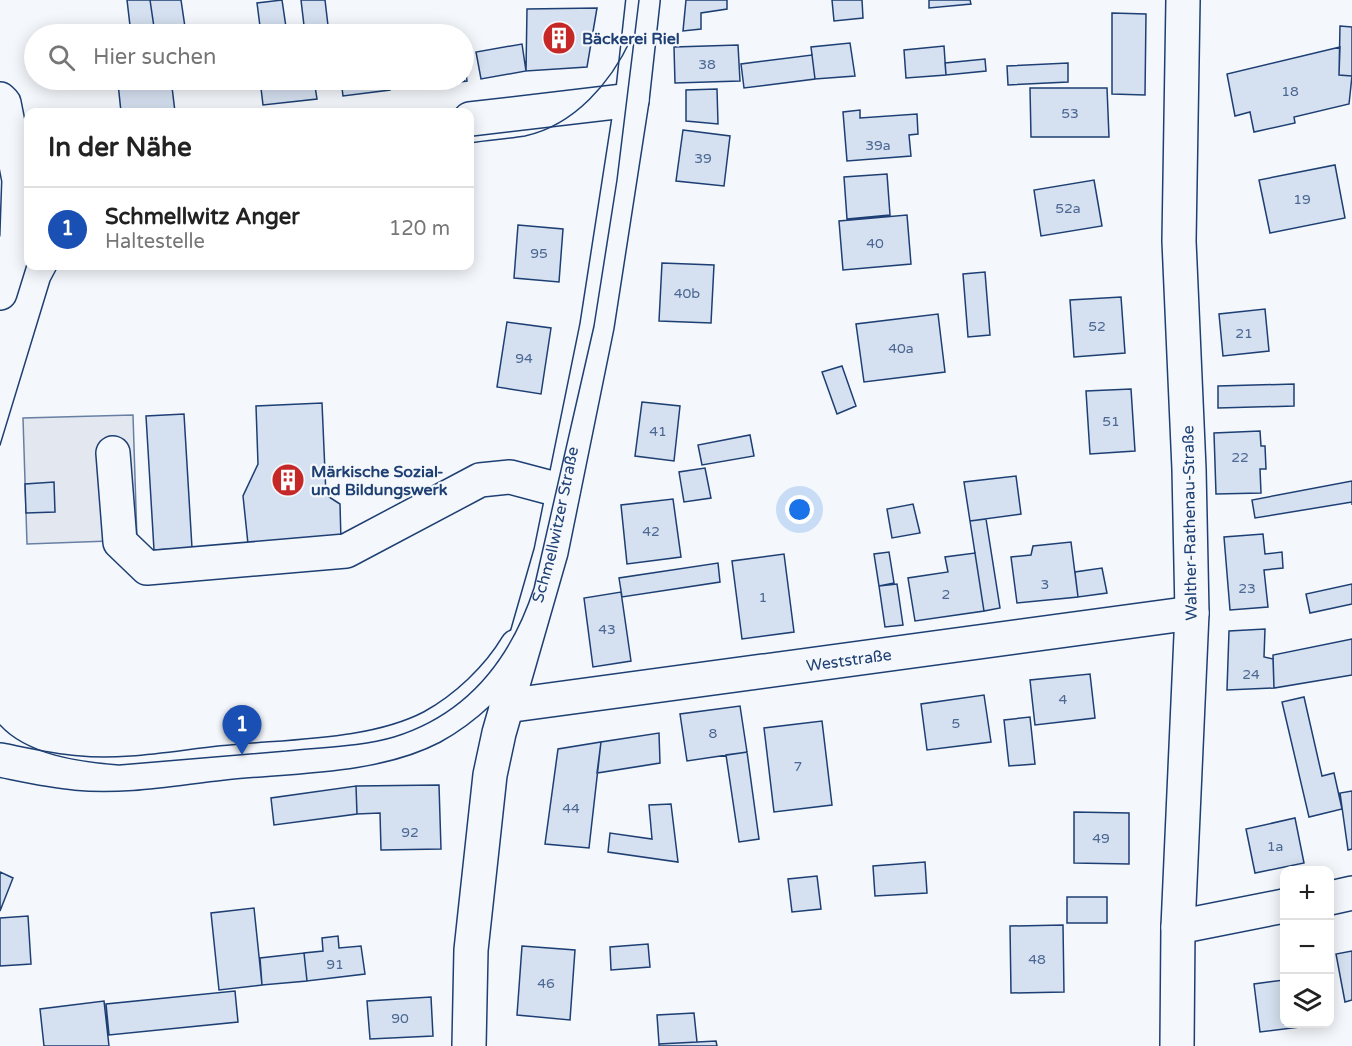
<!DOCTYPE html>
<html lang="de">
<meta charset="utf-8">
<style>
:root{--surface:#fff;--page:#f6f6f6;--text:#222;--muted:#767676;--line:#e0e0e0;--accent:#111827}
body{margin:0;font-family:"Varela Round",sans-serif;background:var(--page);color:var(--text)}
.controls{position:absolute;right:18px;bottom:18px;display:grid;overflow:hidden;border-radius:12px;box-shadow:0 3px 15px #0003}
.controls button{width:54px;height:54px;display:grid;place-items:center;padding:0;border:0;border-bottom:2px solid var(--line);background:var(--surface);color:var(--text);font:30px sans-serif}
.you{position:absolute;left:800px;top:510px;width:21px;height:21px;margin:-15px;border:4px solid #fff;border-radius:50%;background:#1a73e8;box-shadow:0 0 0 9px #1a73e833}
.badge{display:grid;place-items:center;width:39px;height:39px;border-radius:50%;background:var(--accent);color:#fff;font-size:20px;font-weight:700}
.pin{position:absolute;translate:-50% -50px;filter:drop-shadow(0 2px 3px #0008)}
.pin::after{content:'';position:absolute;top:32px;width:21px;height:18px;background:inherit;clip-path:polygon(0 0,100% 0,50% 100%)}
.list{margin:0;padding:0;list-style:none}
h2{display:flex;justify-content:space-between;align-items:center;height:78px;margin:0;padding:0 24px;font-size:26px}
h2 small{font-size:20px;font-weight:400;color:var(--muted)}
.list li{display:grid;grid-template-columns:39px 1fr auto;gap:18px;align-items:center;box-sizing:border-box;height:84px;padding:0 24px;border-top:2px solid var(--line)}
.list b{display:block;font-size:22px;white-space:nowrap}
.list p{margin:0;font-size:20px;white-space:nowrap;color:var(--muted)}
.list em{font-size:20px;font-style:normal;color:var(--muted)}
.icon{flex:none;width:33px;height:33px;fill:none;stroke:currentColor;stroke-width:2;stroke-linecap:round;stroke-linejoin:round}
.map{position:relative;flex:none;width:1352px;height:1046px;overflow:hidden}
.search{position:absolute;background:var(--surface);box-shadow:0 3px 15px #0003;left:24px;top:24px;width:450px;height:66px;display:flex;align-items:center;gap:15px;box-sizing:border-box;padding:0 21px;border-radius:33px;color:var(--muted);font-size:22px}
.panel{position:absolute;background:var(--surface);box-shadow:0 3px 15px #0003;left:24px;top:108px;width:450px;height:162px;border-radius:12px}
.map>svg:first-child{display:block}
.parking{fill:#e3e8f0;stroke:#687fa3;stroke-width:1.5}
.building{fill:#d5e0f0;stroke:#1d3f73;stroke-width:1.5}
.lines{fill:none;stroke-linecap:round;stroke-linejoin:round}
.minor-casing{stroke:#1d3f73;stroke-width:36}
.minor{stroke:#f4f7fb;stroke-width:33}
.tram{stroke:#1d3f73;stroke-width:1.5}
.labels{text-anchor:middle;stroke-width:4.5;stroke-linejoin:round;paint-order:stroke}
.number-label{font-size:14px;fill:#4b6792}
.poi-label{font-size:16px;font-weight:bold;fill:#1d3f73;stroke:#f4f7fb;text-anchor:start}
.street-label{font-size:16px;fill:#1d3f73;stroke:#f4f7fb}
</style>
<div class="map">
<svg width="1352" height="1046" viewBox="0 0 1352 1046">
<rect width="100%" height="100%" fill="#f4f7fb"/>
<path class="parking" d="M 133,415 L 137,540 L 27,544 L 23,418 Z"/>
<path class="building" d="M 127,0 L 150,0 L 155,34 L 131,34 Z
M 150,0 L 181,0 L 186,34 L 155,34 Z
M 282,0 L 287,34 L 261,34 L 257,3 Z
M 301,0 L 325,0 L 329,34 L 305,34 Z
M 686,0 L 727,0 L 727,9 L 701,13 L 701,29 L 683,31 Z
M 832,0 L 862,0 L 863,18 L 834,21 Z
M 929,0 L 970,0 L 971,4 L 929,8 Z
M 597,8 L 587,67 L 526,71 L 527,9 Z
M 1112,13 L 1146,14 L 1145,95 L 1112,94 Z
M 1340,26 L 1352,27 L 1352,76 L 1339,75 Z
M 850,43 L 855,76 L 815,79 L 811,47 Z
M 522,44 L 526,71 L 481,79 L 476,52 Z
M 738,45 L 740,81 L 675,83 L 674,47 Z
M 944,46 L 946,75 L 906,78 L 904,50 Z
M 1340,47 L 1339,75 L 1352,76 L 1349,104 L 1294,117 L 1295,123 L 1254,132 L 1250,112 L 1235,116 L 1227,74 Z
M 464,54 L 467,81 L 411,88 L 410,80 L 464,80 Z
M 812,55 L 815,79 L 744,88 L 741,64 Z
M 985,59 L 986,71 L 946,75 L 945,63 Z
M 1068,63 L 1068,82 L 1008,85 L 1007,66 Z
M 136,80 L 161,80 L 162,88 L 172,87 L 175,112 L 121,112 L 118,83 Z
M 161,80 L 222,80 L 162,88 Z
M 260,80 L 314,80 L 317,99 L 263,105 Z
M 341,80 L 389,80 L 390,90 L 343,96 Z
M 1030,88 L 1107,88 L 1109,137 L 1031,137 Z
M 717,89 L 718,124 L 686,121 L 686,90 Z
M 860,110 L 860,118 L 917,114 L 918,134 L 909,135 L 911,156 L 847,161 L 843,112 Z
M 683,130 L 730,136 L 724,186 L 676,181 Z
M 1335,165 L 1345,218 L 1270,233 L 1259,180 Z
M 887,174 L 890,215 L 847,219 L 844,177 Z
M 1094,180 L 1102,226 L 1041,236 L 1034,190 Z
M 907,215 L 911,264 L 843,270 L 839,221 Z
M 518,225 L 563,229 L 559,282 L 514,278 Z
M 662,263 L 714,265 L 711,323 L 659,321 Z
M 985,272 L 990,335 L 968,337 L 963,274 Z
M 1121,297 L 1125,353 L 1074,357 L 1070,300 Z
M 1265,309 L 1269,351 L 1223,356 L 1219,314 Z
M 938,314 L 945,372 L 864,382 L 856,324 Z
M 507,322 L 551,328 L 541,394 L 497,387 Z
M 842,366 L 856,406 L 837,414 L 822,372 Z
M 1294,384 L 1294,406 L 1218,408 L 1218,386 Z
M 1131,389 L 1135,451 L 1090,454 L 1086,391 Z
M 642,402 L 680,406 L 674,461 L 635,456 Z
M 322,403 L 326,495 L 340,504 L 341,541 L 248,544 L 243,496 L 258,464 L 256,406 Z
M 184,414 L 192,548 L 154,550 L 146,416 Z
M 1260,431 L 1261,446 L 1265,446 L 1266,469 L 1260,469 L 1261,493 L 1216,494 L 1214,433 Z
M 750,435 L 754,456 L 702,465 L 698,445 Z
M 705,468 L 711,498 L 684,502 L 679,472 Z
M 1016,476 L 1021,514 L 970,521 L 964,482 Z
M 1352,481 L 1352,505 L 1352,502 L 1255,518 L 1252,500 Z
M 54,482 L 55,512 L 26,513 L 25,484 Z
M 673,499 L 681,557 L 627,564 L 621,505 Z
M 913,504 L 920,533 L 892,538 L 887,509 Z
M 986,519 L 1000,608 L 984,611 L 970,521 Z
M 1263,534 L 1265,554 L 1282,552 L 1283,568 L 1264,570 L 1268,607 L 1230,610 L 1224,537 Z
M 1071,542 L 1078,597 L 1017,603 L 1011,557 L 1031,555 L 1033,546 Z
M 889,552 L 894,583 L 879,586 L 874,554 Z
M 975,553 L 984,611 L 915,621 L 908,578 L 948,572 L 945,557 Z
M 784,554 L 794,632 L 742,639 L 732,561 Z
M 718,563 L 720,582 L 622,597 L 619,578 Z
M 1102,568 L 1107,593 L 1078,597 L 1075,572 Z
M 897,584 L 903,625 L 885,627 L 879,586 Z
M 1352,584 L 1352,604 L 1310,613 L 1306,594 Z
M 621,592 L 631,661 L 593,667 L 584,598 Z
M 1265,629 L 1264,657 L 1273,659 L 1274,688 L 1227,690 L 1229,631 Z
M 1352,639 L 1352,675 L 1274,688 L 1273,655 Z
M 1090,674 L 1095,718 L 1035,725 L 1030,680 Z
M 984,695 L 991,742 L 927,750 L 921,704 Z
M 1304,697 L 1322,776 L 1334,773 L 1342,809 L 1309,817 L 1282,702 Z
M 740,706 L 747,752 L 687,761 L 680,714 Z
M 1030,717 L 1035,764 L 1009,766 L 1004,720 Z
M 822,721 L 832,805 L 774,812 L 764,728 Z
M 659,733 L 660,763 L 597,773 L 601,742 Z
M 601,742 L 589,848 L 545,844 L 558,749 Z
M 747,752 L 759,839 L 739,842 L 726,755 Z
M 439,785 L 441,849 L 381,850 L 380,813 L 357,814 L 356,786 Z
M 356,786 L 357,814 L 274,825 L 271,798 Z
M 1352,791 L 1352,849 L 1348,850 L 1340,793 Z
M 671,804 L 678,862 L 608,852 L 610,833 L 652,839 L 649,805 Z
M 1074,812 L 1129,813 L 1129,864 L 1074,863 Z
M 1295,818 L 1304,863 L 1255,873 L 1246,829 Z
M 925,862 L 927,893 L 875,896 L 873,866 Z
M 0,872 L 13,878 L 0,911 Z
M 817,876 L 821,909 L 792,912 L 788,879 Z
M 1067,897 L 1107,897 L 1107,923 L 1067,923 Z
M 254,908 L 262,985 L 219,990 L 211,913 Z
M 28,916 L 31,964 L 0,966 L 0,918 Z
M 1063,925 L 1064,992 L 1011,993 L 1010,926 Z
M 338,936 L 339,948 L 361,946 L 365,974 L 307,981 L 304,953 L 323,951 L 322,938 Z
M 648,944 L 650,967 L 611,970 L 610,947 Z
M 522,946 L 575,950 L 570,1020 L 517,1015 Z
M 1352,951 L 1352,1000 L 1345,1002 L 1336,954 Z
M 304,953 L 307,981 L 262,985 L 260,958 Z
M 1284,980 L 1284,1024 L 1316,1025 L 1260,1032 L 1254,984 Z
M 235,991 L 238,1022 L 109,1035 L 106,1004 Z
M 431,997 L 433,1036 L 370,1039 L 367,1001 Z
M 104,1001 L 109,1046 L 44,1046 L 40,1009 Z
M 694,1013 L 697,1042 L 659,1044 L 657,1015 Z
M 716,1041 L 717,1046 L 659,1046 L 659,1044 Z"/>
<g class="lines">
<defs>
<g id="minor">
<path d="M 0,99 L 4,103 L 19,180 L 17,238 L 0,293"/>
<path d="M 470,119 L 632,100"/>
<path d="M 113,453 L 120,542 L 147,568 L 346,551 L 480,480 L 510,477 L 563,491"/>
<path id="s1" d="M 506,706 L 1192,613"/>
<path d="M 0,760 C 25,765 51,771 76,773 C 124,778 175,768 222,763 C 287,756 373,758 432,727 C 465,709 498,678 517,646"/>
<path d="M 1330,898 L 1352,893"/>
<path d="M 1178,927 L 1284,906"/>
<path id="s2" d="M 469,1046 L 471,950 L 490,775 L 499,733 L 551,552 L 597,326 L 632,100 L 643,0"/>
<path d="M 1177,1046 L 1178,927 L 1192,613 L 1189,469 L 1179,241 L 1183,0"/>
</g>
</defs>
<use href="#minor" class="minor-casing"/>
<use href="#minor" class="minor"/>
<path class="tram" d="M 470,143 C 488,140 507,139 525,136 C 575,125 611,82 631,39
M 0,445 L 50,281 L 58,266
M 0,725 C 27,755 80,762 119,765 C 174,760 230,756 286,751 C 321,747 360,747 394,737 C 468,714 511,658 534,588 L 594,326 L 617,180 L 639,0"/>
</g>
<defs>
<symbol id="building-disc" viewBox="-11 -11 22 22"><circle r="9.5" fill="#c62828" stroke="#f4f7fb"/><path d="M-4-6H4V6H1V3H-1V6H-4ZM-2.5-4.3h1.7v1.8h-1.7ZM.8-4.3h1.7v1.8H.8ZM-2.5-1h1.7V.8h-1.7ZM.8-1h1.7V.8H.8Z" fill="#fff"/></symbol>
</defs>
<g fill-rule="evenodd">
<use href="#building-disc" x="540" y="19" width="38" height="38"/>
<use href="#building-disc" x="269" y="461" width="38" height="38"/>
</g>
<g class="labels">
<g class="number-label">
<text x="707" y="69">38</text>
<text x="1290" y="96">18</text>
<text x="1070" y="118">53</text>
<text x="878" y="150">39a</text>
<text x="703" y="163">39</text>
<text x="1302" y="204">19</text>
<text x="1068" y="213">52a</text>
<text x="875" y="248">40</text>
<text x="539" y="258">95</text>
<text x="687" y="298">40b</text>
<text x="1097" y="331">52</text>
<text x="1244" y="338">21</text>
<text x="901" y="353">40a</text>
<text x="524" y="363">94</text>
<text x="1111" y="426">51</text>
<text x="658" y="436">41</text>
<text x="1240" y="462">22</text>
<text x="651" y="536">42</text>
<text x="1045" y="589">3</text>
<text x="1247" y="593">23</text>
<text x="946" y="599">2</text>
<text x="763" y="602">1</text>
<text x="607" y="634">43</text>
<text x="1251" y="679">24</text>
<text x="1063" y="704">4</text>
<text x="956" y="728">5</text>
<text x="713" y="738">8</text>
<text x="798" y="771">7</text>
<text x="571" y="813">44</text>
<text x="410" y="837">92</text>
<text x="1101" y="843">49</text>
<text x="1275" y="851">1a</text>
<text x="1037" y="964">48</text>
<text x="335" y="969">91</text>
<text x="546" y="988">46</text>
<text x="400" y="1023">90</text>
</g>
<g class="poi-label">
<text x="582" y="44">Bäckerei Riel</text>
<text x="311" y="477">Märkische Sozial-<tspan x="311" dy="18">und Bildungswerk</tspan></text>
</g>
<g class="street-label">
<text transform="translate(1189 523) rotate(-91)" y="6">Walther-Rathenau-Straße</text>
<text dy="6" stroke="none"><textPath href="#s2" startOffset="531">Schmellwitzer Straße</textPath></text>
<text dy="6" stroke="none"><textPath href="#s1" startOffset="346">Weststraße</textPath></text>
</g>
</g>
</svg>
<div class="controls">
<button>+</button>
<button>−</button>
<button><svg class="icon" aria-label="layers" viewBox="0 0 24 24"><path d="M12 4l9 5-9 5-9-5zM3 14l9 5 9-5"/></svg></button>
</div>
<div class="you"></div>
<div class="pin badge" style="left:242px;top:755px;background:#1a4fb4">1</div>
<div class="search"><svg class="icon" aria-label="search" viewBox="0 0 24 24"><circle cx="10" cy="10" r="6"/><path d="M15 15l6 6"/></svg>Hier suchen</div>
<section class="panel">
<h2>In der Nähe<small></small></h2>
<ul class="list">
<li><span class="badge" style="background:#1a4fb4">1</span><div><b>Schmellwitz Anger</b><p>Haltestelle</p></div><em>120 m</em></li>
</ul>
</section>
</div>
